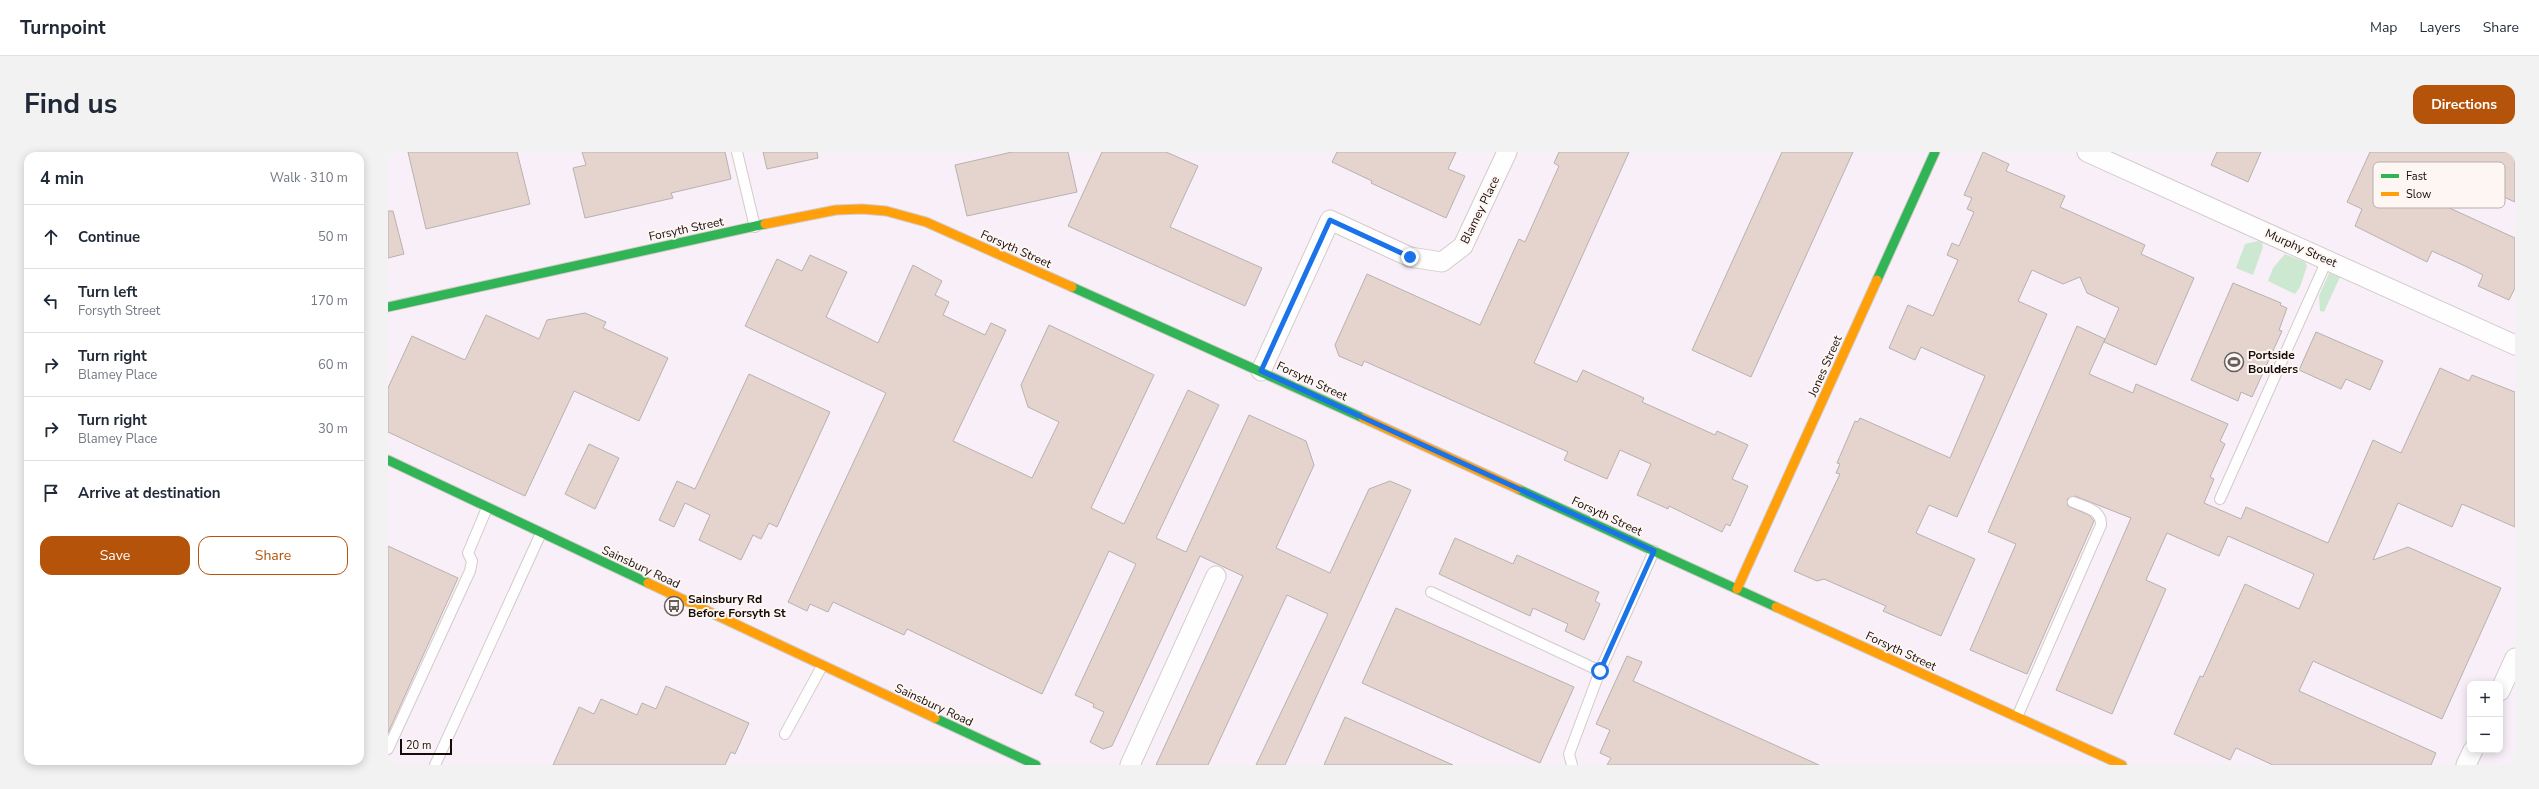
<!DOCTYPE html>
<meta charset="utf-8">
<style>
:root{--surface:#fff;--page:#f2f2f3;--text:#1f2937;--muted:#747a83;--line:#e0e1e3;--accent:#b45309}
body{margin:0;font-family:"Nunito Sans",sans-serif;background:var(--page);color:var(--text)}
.controls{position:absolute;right:12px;bottom:12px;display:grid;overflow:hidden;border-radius:8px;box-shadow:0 2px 10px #0003}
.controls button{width:36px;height:36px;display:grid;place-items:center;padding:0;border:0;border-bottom:1px solid var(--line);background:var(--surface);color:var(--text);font:20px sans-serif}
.scale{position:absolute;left:12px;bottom:10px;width:52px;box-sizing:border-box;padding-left:4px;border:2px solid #180c09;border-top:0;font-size:11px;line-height:14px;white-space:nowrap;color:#180c09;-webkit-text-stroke:3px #fdf6f3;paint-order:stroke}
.stop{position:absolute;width:12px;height:12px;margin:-9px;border:3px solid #1a73e8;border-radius:50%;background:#fff}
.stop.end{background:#1a73e8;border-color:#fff;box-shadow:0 1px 4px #0008}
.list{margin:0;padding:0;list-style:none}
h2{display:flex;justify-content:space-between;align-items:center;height:52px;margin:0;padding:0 16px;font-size:17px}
h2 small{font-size:13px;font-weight:400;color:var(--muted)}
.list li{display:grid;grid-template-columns:26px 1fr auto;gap:12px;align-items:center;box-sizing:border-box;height:64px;padding:0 16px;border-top:1px solid var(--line)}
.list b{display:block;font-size:15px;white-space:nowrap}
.list p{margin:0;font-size:13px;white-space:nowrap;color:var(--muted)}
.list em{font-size:13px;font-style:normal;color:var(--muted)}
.actions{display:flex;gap:8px;padding:12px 16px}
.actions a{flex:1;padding:9px 0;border:1px solid var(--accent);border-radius:12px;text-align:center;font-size:14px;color:var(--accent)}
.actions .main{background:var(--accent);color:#fff}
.icon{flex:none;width:22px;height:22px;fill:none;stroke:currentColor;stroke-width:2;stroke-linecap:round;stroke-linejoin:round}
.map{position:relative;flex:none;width:2127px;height:613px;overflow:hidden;border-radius:12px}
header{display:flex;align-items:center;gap:24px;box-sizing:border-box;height:56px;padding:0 20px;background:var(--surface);border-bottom:1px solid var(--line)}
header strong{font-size:19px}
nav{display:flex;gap:22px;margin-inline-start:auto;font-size:14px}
.intro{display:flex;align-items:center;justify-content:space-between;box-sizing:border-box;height:96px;padding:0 24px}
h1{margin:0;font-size:28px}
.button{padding:10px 18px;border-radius:12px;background:var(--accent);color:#fff;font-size:14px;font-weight:700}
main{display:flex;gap:24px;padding:0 24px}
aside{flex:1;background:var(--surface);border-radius:12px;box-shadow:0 2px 10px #0003}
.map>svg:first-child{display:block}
.industrial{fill:#f8eff9;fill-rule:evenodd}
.green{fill:#cde8d0}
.building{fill:#e5d4cd;stroke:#b8b1ae}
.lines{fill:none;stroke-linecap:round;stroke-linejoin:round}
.lane-casing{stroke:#d3cbc8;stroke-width:12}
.street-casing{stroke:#d3cbc8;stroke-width:21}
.fast-casing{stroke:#d3cbc8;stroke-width:11}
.slow-casing{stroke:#d3cbc8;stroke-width:11}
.lane{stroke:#fefefe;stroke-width:10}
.street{stroke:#fefefe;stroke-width:19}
.fast{stroke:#30b455;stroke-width:9}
.slow{stroke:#ff9f0a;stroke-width:9}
.route{stroke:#1a73e8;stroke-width:5}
.labels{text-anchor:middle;stroke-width:4;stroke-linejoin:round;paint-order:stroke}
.street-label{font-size:12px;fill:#180c09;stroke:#fdf6f3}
.poi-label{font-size:12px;font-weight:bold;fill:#180c09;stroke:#fdf6f3;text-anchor:start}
.key{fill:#fdf6f3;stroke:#b8b0ad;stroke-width:1}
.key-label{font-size:11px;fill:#180c09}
</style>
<header>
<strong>Turnpoint</strong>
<nav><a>Map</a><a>Layers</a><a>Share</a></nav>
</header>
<div class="intro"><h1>Find us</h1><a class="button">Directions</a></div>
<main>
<aside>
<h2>4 min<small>Walk · 310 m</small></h2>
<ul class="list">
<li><svg class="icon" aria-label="ahead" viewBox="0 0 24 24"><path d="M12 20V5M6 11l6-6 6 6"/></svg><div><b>Continue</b></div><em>50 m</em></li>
<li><svg class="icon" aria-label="left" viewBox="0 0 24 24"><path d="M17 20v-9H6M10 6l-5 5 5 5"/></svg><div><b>Turn left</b><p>Forsyth Street</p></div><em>170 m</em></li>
<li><svg class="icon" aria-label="right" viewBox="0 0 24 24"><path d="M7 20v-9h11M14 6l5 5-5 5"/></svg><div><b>Turn right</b><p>Blamey Place</p></div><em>60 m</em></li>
<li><svg class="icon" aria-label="right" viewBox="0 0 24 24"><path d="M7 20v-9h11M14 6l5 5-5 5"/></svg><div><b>Turn right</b><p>Blamey Place</p></div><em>30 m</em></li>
<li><svg class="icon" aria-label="arrive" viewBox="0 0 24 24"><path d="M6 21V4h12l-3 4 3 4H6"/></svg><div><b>Arrive at destination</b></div></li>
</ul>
<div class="actions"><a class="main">Save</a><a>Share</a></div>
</aside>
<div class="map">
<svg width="2127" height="613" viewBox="0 0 2127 613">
<rect width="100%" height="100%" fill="#fbf7f5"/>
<path class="industrial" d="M 0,0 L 2127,0 L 2127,613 L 0,613 ZM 2082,532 L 2112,532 L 2112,598 L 2082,598 Z"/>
<path class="green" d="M 1870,89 L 1874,90 L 1875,95 L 1865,123 L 1848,116 L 1857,92 Z
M 1897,102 L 1917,110 L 1919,114 L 1912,135 L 1907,142 L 1880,129 L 1885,116 Z
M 1941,121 L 1952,125 L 1936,160 L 1932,159 L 1931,144 Z"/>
<path class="building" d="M 20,0 L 129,0 L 142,52 L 38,77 Z
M 194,0 L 337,0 L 343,27 L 283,41 L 285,46 L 197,66 L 185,16 L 198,13 Z
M 375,0 L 429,0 L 430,6 L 379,17 Z
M 624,0 L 680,0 L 689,40 L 579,64 L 567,13 Z
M 714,0 L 778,0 L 810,14 L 782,75 L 874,116 L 857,154 L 680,74 Z
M 949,0 L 1068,0 L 1060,17 L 1077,24 L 1058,66 L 983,31 L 984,29 L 944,10 Z
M 1171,0 L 1241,0 L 1146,211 L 1189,230 L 1195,218 L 1256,246 L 1254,250 L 1327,283 L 1329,279 L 1360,293 L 1344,327 L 1360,334 L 1342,374 L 1338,372 L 1334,380 L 1281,354 L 1280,357 L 1249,343 L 1263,312 L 1232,298 L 1219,327 L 1176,308 L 1180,300 L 976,209 L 974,214 L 951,204 L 947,193 L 979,122 L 1092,173 L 1131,87 L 1137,90 L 1171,14 L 1166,11 Z
M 1394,0 L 1465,0 L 1363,225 L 1304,198 Z
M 1595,0 L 1621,12 L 1618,19 L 1677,44 L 1672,55 L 1757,93 L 1753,102 L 1806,126 L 1768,213 L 1716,190 L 1731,156 L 1699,141 L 1692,125 L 1675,132 L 1644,118 L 1630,149 L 1659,162 L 1569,365 L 1541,353 L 1528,381 L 1587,407 L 1553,484 L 1495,459 L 1498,454 L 1436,427 L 1429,429 L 1406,419 L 1452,322 L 1448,321 L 1452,312 L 1449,311 L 1467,269 L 1470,270 L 1472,266 L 1562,306 L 1597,224 L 1533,195 L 1527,208 L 1501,196 L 1520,153 L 1545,164 L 1570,108 L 1559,103 L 1564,91 L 1571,94 L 1586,60 L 1579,57 L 1584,46 L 1576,43 Z
M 1829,0 L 1873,0 L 1860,30 L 1823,13 Z
M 1982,0 L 2127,0 L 2127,50 L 2069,24 L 2055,53 L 2127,86 L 2127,136 L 2121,148 L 2090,134 L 2095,123 L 2077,114 L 2044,99 L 2039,110 L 1967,74 L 1974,57 L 1959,50 Z
M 0,59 L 5,59 L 16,102 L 0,106 Z
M 422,103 L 459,120 L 438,165 L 490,191 L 525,113 L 554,129 L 547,143 L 561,150 L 555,163 L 597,183 L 603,171 L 618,178 L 565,289 L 644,326 L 671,270 L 640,255 L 633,233 L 661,173 L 766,223 L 703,356 L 736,372 L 800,238 L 831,253 L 768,386 L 798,400 L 861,263 L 918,289 L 926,313 L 888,396 L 942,421 L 981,337 L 1002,329 L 1023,338 L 897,613 L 868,613 L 940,462 L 899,443 L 820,613 L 768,613 L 855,424 L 812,404 L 724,594 L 715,597 L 702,590 L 716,560 L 705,555 L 706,552 L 687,543 L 748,412 L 721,399 L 654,542 L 519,477 L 516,483 L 445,450 L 440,460 L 422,452 L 419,459 L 400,450 L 498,241 L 357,174 L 389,107 L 414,119 Z
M 1845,131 L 1893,151 L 1892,153 L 1899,156 L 1891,178 L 1894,179 L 1864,245 L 1853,240 L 1850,249 L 1803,228 Z
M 197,161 L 218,170 L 215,176 L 280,206 L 251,269 L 186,239 L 137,344 L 0,280 L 0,236 L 24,184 L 77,208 L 98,163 L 151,187 L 159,168 Z
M 1689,174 L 1717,187 L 1701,222 L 1745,241 L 1748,232 L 1840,272 L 1832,289 L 1837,292 L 1822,325 L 1826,327 L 1816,351 L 1853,367 L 1858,355 L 1940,391 L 1985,288 L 2013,301 L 2052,216 L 2081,229 L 2084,223 L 2127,240 L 2127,375 L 2074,352 L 2064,375 L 2010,351 L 1985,408 L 2020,395 L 2113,436 L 2054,567 L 1925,509 L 1911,539 L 2048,601 L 2043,613 L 1885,613 L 1848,596 L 1842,608 L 1786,582 L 1812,524 L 1815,525 L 1857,432 L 1911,457 L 1926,422 L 1840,384 L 1831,404 L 1779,381 L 1758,428 L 1778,437 L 1724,562 L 1668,538 L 1743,366 L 1687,344 L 1679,347 L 1680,354 L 1701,363 L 1706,369 L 1639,522 L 1582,498 L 1628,392 L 1600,380 Z
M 1928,180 L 1995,209 L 1982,238 L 1958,227 L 1953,237 L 1911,218 Z
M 361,222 L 442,260 L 389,375 L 381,371 L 373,387 L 365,383 L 353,408 L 311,388 L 322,363 L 297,351 L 286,375 L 271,368 L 289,329 L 307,337 Z
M 201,292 L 231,306 L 207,357 L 177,342 Z
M 1067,386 L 1125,412 L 1129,403 L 1211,440 L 1207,449 L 1212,452 L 1196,488 L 1177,479 L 1180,472 L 1145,456 L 1142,464 L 1051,422 Z
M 0,394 L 70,426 L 0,581 Z
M 1008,456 L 1186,535 L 1152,611 L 974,531 Z
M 1239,504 L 1254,510 L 1245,529 L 1431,613 L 1219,613 L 1223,606 L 1212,601 L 1222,578 L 1208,572 Z
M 278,534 L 361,571 L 347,602 L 343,600 L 337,613 L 165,613 L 191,555 L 206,562 L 213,547 L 249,563 L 254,551 L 268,557 Z
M 957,565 L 1065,613 L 936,613 Z"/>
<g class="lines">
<defs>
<path id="lane" d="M 349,0 L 367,75
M 1832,347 L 1939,108
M 1043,440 L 1212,519
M 1629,565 L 1713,373 C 1714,358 1697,355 1685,350
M 397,582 L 434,514
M 0,597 L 82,419 L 84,409 L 80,401 L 99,356
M 47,613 L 153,381
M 1184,613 L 1181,602 L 1212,519 L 1266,399"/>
<path id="street" d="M 1699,0 L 2127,193
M 873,219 L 942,68 L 1022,105 L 1054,110 L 1075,94 L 1119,0
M 2112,539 L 2127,506
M 742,613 L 828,424
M 2078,613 L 2085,598"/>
<path id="fast" d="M 1489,128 L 1547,0
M 684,135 L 975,266
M 0,155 L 377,72
M 0,308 L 260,431
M 1130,337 L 1388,455
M 547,566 L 648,613"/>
<path id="slow" d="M 377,72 L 448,58 L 474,57 L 498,59 L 538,70 L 684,135
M 975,266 L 1130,337
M 260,431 L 547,566
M 1349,437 L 1489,128
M 1388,455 L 1734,613"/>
</defs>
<use href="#lane" class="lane-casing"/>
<use href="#street" class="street-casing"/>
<use href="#fast" class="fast-casing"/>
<use href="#slow" class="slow-casing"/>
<use href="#lane" class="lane"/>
<use href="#street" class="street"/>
<use href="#fast" class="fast"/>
<use href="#slow" class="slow"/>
</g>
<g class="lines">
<path class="route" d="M 1022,105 L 942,68 L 873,219 L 1266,399 L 1212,519"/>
</g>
<defs>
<symbol id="stadium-ring" viewBox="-11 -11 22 22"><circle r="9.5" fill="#fdf6f3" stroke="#675e5c" stroke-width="1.5"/><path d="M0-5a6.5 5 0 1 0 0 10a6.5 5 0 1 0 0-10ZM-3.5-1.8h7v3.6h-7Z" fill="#675e5c"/></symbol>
<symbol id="bus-ring" viewBox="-11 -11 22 22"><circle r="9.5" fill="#fdf6f3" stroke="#675e5c" stroke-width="1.5"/><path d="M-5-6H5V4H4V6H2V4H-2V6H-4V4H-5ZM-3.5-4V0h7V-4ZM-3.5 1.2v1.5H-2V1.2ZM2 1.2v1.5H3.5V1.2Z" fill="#675e5c"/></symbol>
</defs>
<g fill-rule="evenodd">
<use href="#stadium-ring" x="1835" y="199" width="22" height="22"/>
<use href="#bus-ring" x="275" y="443" width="22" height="22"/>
</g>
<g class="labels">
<g class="street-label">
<text transform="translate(1092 58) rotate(-64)" y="4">Blamey Place</text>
<text transform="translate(298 77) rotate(-12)" y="4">Forsyth Street</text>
<text transform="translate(1913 96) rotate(24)" y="4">Murphy Street</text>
<text transform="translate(628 97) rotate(24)" y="4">Forsyth Street</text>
<text transform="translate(1437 214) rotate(-66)" y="4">Jones Street</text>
<text transform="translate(924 229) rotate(25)" y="4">Forsyth Street</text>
<text transform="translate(1219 364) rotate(25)" y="4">Forsyth Street</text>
<text transform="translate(253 415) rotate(25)" y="4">Sainsbury Road</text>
<text transform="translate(1513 499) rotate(25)" y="4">Forsyth Street</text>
<text transform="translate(546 553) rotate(25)" y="4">Sainsbury Road</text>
</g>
<g class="poi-label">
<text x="1860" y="207">Portside<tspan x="1860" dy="14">Boulders</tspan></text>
<text x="300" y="451">Sainsbury Rd<tspan x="300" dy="14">Before Forsyth St</tspan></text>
</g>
</g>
<rect x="1985" y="10" width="132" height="46" rx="6" class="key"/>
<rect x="1993" y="22" width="18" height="4" fill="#30b455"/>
<rect x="1993" y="40" width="18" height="4" fill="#ff9f0a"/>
<g class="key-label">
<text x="2018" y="28">Fast</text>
<text x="2018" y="46">Slow</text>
</g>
</svg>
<div class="controls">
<button>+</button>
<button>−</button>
</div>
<div class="scale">20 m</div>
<div class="stop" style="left:1212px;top:519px"></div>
<div class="stop end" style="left:1022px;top:105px"></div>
</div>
</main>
